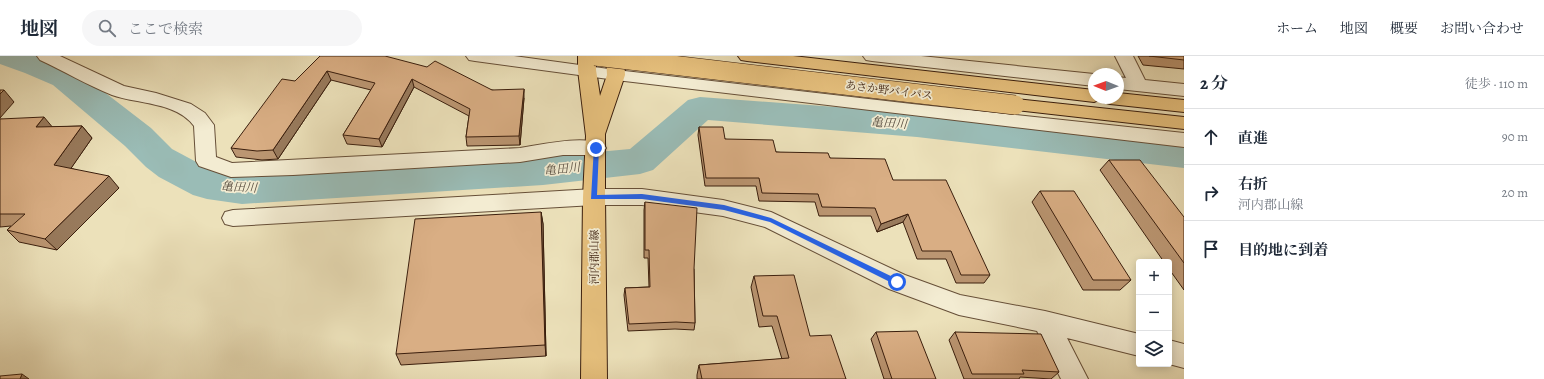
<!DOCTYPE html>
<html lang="ja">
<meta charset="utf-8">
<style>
:root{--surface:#fff;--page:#f6f6f7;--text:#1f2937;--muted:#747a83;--line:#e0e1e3}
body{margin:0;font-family:Alegreya,"Noto Serif JP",serif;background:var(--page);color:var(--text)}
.controls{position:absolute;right:12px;bottom:12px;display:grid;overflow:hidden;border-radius:4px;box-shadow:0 2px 10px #0003}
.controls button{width:36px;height:36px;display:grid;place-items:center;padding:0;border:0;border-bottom:1px solid var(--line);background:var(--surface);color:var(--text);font:20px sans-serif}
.compass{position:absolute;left:1088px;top:12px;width:36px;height:36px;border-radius:50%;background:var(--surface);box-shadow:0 2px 10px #0003;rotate:271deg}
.stop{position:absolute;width:12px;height:12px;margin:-9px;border:3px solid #2563eb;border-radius:50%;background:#fff}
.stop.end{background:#2563eb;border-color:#fff;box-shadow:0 1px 4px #0008}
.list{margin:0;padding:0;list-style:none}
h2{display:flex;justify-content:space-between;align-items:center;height:52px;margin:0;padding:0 16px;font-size:17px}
h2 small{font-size:13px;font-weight:400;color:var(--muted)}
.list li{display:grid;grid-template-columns:26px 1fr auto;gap:12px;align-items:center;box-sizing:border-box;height:56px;padding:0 16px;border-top:1px solid var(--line)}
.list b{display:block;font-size:15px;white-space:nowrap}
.list p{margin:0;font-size:13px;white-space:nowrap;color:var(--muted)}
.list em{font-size:13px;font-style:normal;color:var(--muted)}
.icon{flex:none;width:22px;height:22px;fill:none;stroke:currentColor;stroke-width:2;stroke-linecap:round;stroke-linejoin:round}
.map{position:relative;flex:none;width:1184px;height:323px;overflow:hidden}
header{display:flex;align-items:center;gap:24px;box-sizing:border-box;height:56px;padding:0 20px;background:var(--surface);border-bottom:1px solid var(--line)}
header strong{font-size:19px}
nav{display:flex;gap:22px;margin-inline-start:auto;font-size:14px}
.search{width:280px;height:36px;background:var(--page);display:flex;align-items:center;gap:10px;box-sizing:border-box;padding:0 14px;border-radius:22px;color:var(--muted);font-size:15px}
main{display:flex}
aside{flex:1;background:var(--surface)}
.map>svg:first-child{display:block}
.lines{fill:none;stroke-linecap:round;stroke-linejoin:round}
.river{fill:#9abcb6;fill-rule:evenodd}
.minor-casing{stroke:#664f38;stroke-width:2}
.major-casing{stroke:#3a1e0d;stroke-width:2}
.highway-casing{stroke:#3a1e0d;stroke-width:2}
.minor{fill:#f3ecd2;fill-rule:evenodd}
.major{fill:#e6c07d;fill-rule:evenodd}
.highway{fill:#e6c07d;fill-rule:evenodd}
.highway-bridge-casing{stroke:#3a1e0d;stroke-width:20;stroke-linecap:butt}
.highway-bridge{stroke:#e6c07d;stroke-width:19}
.wall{fill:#bb9672;stroke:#3a1e0d}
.shaded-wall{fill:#987a5c;stroke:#3a1e0d}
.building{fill:#d9ae84;stroke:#3a1e0d}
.route{fill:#2563eb}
.labels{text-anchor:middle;stroke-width:3.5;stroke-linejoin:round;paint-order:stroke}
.street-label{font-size:11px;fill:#3a1e0d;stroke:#f3ecd2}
.water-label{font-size:12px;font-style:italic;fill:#574d40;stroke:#f3ecd2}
</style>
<header>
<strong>地図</strong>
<div class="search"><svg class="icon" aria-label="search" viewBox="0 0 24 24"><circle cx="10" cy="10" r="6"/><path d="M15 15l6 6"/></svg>ここで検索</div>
<nav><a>ホーム</a><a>地図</a><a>概要</a><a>お問い合わせ</a></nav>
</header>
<main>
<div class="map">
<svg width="1184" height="323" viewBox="0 0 1184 323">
<rect width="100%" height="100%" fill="#ece1ba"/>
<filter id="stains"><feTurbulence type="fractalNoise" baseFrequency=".005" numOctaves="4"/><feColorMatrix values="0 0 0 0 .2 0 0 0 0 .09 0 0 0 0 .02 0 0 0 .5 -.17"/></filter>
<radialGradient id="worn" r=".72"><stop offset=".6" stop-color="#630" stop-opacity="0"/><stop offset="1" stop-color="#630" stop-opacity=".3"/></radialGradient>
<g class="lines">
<path class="river" d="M 0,0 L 39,0 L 77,15 L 151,72 L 172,93 L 215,116 L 242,120 L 543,101 L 630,93 L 688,44 L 700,41 L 917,57 L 1184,86 L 1184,112 L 917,81 L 708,64 L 653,114 L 640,118 L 543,129 L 242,148 L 207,143 L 193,139 L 159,121 L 146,111 L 125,90 L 53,29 L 25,17 L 0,8 Z"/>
<defs>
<path id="minor" d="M 37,0 L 60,0 L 124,30 L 156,37 L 191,48 L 205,57 L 214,69 L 216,101 L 232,107 L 520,92 C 546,88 577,80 603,87 L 606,92 L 603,97 L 596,99 L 563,99 L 520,106 L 293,119 L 231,121 L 199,110 L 196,105 L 194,70 C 177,46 137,48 112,39 C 87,29 64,15 40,4 Z
M 466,0 L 514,0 L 616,14 L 912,48 L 1184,77 L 1184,91 L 616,24 L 475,5 L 469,4 Z
M 863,0 L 921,0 L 1094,18 L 1094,30 L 872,5 L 866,4 Z
M 1115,0 L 1133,0 L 1145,24 L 1184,28 L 1184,40 L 1118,33 L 1118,21 L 1126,22 Z
M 594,133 L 642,133 L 723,144 L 771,156 L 905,219 L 960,239 L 1045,255 L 1139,278 L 1139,300 L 1067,282 L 1088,323 L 1061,323 L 1037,275 L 959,259 L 889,233 L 765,171 L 723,160 L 642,149 L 594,149 L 233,170 L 225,168 L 222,162 L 225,156 L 233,154 Z
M 1169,284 L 1184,288 L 1184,312 L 1169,308 Z"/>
<path id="major" d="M 578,0 L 596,0 L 596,14 L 600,40 L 607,19 L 606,0 L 624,0 L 625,19 L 605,78 L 605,141 L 607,323 L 581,323 L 583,141 L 586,80 L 578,14 Z"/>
<path id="highway" d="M 738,0 L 793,0 L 1094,34 L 1094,42 L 1118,42 L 1118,37 L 1184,44 L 1184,56 L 1110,48 L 1103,46 L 1101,43 L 1094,46 L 747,5 L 741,4 Z
M 1015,43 L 1184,61 L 1184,73 L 1008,53 L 1006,49 L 1008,45 Z"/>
</defs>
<use href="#minor" class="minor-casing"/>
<use href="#major" class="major-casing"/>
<use href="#highway" class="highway-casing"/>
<use href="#minor" class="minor"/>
<use href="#major" class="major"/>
<use href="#highway" class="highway"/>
<defs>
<path id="highway-bridge" d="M 595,0 L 1015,49"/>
</defs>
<use href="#highway-bridge" class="highway-bridge-casing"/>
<use href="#highway-bridge" class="highway-bridge"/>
</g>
<path class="wall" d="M 320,0 L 492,34 L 524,42 L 520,89 L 467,90 L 466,81 L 469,60 L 414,31 L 382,91 L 347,88 L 343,79 L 371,34 L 331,24 L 278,103 L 262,104 L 236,101 L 231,92 Z
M 1138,0 L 1184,0 L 1184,13 L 1143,9 Z
M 0,63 L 52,71 L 82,70 L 92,82 L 71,112 L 119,132 L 57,194 L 19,186 L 7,174 L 11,170 L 0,171 Z
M 699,71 L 725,83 L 776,96 L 830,102 L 893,124 L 990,219 L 984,227 L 956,227 L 946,203 L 917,203 L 903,166 L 877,176 L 871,160 L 819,160 L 815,146 L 759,145 L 756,130 L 705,130 L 698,79 Z
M 1109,104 L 1184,161 L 1184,234 L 1169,213 L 1169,206 L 1164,206 L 1100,114 Z
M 1040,135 L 1131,224 L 1120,234 L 1083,234 L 1032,146 Z
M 645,146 L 694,213 L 695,267 L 694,274 L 675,273 L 628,275 L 624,239 L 625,232 L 649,231 L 648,202 L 644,202 L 644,154 Z
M 541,156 L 543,168 L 546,300 L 401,309 L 396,298 Z
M 754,220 L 810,280 L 846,323 L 697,323 L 697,319 L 699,309 L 782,303 L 772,270 L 759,271 L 751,231 Z
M 876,276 L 936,323 L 884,323 L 871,283 Z
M 955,276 L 1059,316 L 1051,323 L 1020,321 L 1019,323 L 964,323 L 949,284 Z"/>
<path class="shaded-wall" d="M 327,15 L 331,24 L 278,103 L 273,94 Z
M 412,23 L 414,31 L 382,91 L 379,83 Z
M 524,33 L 524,42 L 520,89 L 519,80 Z
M 4,34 L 14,46 L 0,62 L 0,38 Z
M 44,61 L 54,73 L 36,71 Z
M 82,70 L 92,82 L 65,121 L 54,109 Z
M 109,120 L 119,132 L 57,194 L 45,183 Z
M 541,156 L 543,168 L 546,300 L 545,289 Z
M 908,158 L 903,166 L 877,176 L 881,168 Z
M 22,318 L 29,323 L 20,323 Z"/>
<path class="building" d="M 320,0 L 385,0 L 427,11 L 435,5 L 492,34 L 524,33 L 519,80 L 466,81 L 470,53 L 412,23 L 379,83 L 343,79 L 375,27 L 327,15 L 273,94 L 257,95 L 231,92 L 282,23 L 295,25 Z
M 1149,0 L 1184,0 L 1184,4 Z
M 0,34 L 4,34 L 0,38 Z
M 44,61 L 36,71 L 82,70 L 54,109 L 109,120 L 45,183 L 7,174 L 25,158 L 0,158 L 0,63 Z
M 699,71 L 723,71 L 725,83 L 773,84 L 776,96 L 828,97 L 830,102 L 885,103 L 893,124 L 946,124 L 990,219 L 961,219 L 951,195 L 922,195 L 908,158 L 881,168 L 875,152 L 822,151 L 818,138 L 762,137 L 759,122 L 706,122 Z
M 1109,104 L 1140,104 L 1184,161 L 1184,207 Z
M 1040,135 L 1074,135 L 1131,224 L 1093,224 Z
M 645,146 L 697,152 L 694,213 L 695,267 L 676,266 L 629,268 L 625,232 L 650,231 L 649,194 L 645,194 Z
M 541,156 L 545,289 L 396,298 L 415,163 Z
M 794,219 L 810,280 L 831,279 L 846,323 L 702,323 L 699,309 L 789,302 L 777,260 L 763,260 L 754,220 Z
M 917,275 L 936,323 L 892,323 L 876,276 Z
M 955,276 L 1041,278 L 1059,316 L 1022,314 L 1024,318 L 972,318 Z
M 22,318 L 20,323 L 0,323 L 0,320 Z"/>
<path class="route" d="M 594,90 L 599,92 L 597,139 L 642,138 L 724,149 L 771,162 L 899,224 L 900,226 L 899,228 L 894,228 L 770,166 L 724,154 L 642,143 L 591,143 Z"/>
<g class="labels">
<g class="street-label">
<text transform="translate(889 34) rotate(7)" y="4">あさか野バイパス</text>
<text transform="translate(594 201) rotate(-90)" y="4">河内郡山線</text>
</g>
<g class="water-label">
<text transform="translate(889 67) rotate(4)" y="4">亀田川</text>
<text transform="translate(562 113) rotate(-6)" y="4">亀田川</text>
<text transform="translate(239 131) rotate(3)" y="4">亀田川</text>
</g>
</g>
<rect width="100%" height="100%" filter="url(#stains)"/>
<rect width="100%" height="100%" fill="url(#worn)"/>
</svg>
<div class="controls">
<button>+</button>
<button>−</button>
<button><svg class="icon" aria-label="layers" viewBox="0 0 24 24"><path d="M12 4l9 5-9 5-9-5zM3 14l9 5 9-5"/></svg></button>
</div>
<svg class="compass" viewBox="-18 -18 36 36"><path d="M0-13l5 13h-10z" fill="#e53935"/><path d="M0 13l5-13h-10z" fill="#747a83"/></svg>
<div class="stop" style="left:897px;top:226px"></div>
<div class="stop end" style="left:596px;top:92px"></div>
</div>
<aside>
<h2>2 分<small>徒歩 · 110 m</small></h2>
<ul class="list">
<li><svg class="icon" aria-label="ahead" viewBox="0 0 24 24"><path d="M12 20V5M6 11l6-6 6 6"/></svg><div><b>直進</b></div><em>90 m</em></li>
<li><svg class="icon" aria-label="right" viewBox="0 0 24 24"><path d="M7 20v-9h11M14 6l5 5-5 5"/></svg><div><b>右折</b><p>河内郡山線</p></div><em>20 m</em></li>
<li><svg class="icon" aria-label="arrive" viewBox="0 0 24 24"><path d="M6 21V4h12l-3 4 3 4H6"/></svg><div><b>目的地に到着</b></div></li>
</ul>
</aside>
</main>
